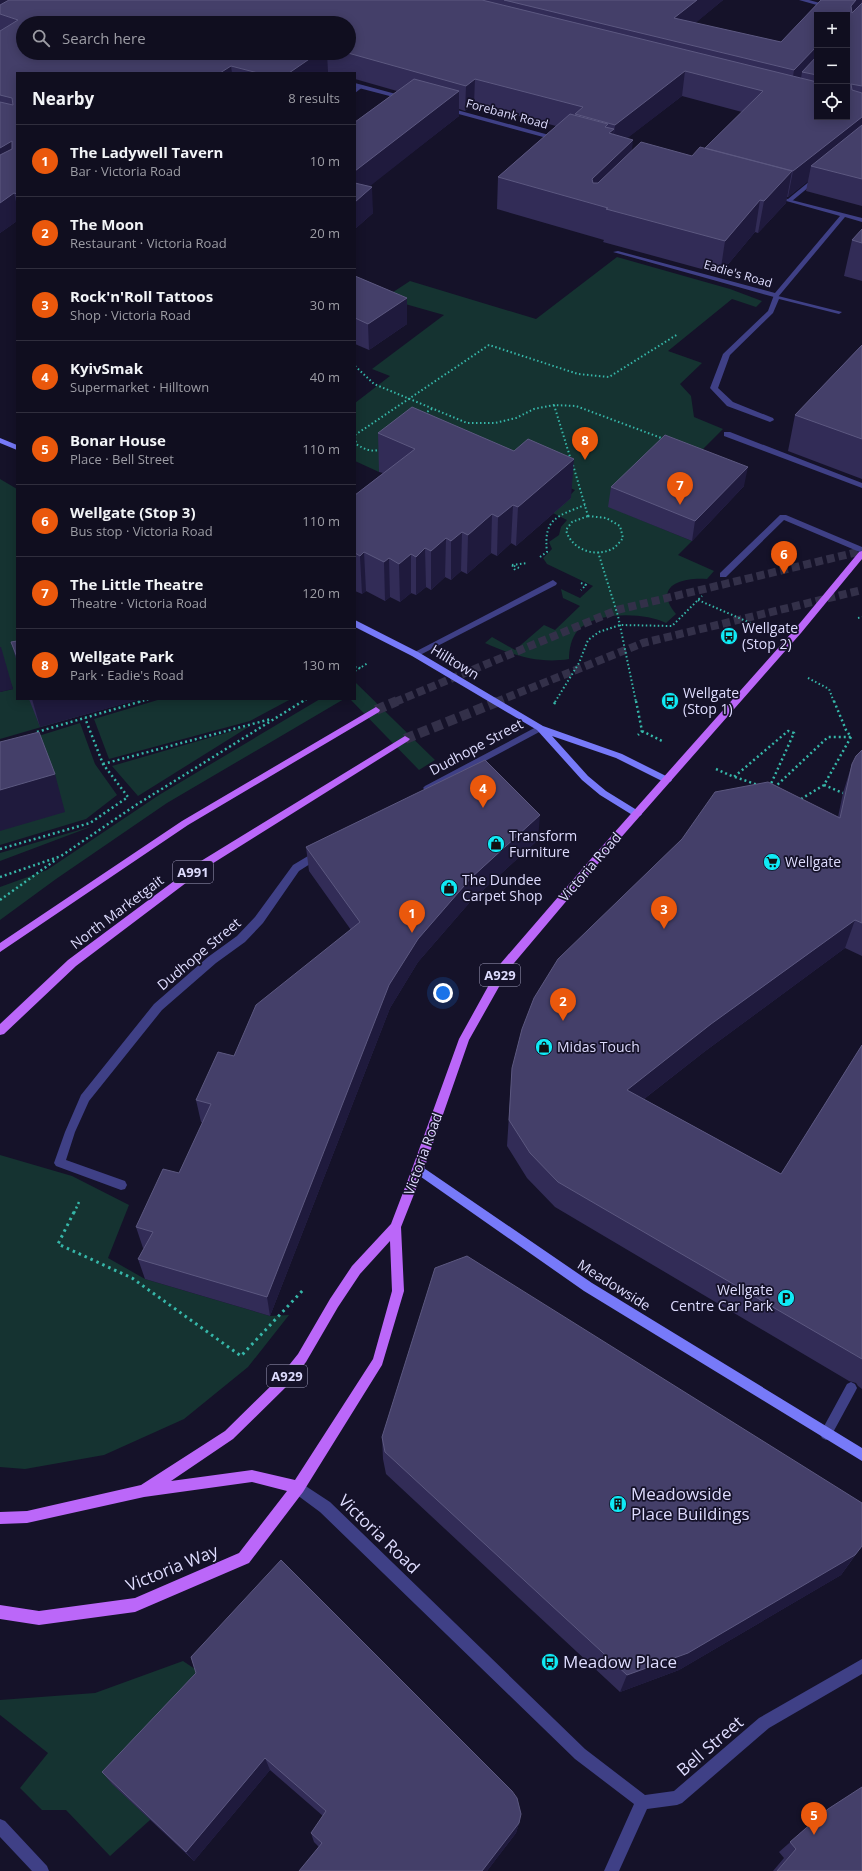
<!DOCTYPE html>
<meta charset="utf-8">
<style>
:root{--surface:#100e1f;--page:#1e1c2c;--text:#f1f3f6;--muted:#9c9ca4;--line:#302e3d;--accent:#ea580c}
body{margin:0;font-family:"Open Sans",sans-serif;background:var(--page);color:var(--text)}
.controls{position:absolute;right:12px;top:12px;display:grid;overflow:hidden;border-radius:0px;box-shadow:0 2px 10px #0003}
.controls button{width:36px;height:36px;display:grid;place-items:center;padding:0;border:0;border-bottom:1px solid var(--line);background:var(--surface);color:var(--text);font:20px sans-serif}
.you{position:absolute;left:443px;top:993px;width:14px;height:14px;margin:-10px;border:3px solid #fff;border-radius:50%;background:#1a73e8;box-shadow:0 0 0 6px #1a73e833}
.badge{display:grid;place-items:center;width:26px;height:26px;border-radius:50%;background:var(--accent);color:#fff;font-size:13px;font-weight:700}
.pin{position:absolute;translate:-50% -33px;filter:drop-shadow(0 1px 2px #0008)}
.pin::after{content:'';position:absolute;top:21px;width:14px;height:12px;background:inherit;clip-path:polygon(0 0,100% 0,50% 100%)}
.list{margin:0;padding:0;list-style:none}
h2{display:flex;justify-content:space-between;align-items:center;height:52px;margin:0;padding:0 16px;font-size:17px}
h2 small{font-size:13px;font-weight:400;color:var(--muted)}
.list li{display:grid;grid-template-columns:26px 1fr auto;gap:12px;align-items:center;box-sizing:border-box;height:72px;padding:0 16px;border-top:1px solid var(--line)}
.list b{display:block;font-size:15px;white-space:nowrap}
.list p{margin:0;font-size:13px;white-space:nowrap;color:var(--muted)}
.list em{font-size:13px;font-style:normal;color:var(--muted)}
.icon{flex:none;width:22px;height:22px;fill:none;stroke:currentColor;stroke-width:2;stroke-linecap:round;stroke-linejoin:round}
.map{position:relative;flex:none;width:862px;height:1871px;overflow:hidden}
.search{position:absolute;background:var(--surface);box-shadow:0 2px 10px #0003;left:16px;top:16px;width:340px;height:44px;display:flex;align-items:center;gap:10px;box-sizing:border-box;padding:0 14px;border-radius:22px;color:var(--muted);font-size:15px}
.panel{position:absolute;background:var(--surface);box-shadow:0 2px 10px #0003;left:16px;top:72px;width:340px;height:628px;border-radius:0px}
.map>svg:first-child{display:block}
.green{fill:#153331}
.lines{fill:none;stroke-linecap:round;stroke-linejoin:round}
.primary-tunnel-far1{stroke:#333049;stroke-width:8;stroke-dasharray:8 4;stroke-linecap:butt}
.primary-tunnel{stroke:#333049;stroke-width:10;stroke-dasharray:10 5;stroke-linecap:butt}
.path-far2{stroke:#36b7a9;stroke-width:2;stroke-dasharray:1.5 2.5;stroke-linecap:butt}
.path-far1{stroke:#36b7a9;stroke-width:2.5;stroke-dasharray:2 3;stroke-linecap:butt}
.path{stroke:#36b7a9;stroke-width:3;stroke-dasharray:2.5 4;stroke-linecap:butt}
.lane{fill:#3f4086;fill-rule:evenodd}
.street{fill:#3f4086;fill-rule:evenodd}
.secondary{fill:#777af9;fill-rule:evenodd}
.primary{fill:#bb67f9;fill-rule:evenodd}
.wall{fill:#322c57;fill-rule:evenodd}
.shaded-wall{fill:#1f1a3d}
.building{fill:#443f69;stroke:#5c5880}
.labels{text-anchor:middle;stroke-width:3.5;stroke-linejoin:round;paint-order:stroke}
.far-street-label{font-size:12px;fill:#dedcfe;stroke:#151229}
.shield{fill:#151229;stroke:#a29fbe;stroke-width:1}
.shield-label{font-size:13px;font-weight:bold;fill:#dedcfe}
.poi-label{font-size:14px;fill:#dedcfe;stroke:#151229;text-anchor:start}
.street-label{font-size:14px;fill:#dedcfe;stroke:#151229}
.near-poi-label{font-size:17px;fill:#dedcfe;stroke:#151229;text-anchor:start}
.near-street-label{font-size:17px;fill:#dedcfe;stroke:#151229}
</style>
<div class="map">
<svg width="862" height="1871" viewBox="0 0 862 1871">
<rect width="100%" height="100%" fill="#151229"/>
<path class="green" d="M 617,257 L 730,289 L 762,301 L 756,307 L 732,299 L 668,351 L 702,363 L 680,384 L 691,396 L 694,417 L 723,429 L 701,451 L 624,513 L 692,541 L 678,555 L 714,571 L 707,579 C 683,577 652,585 676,614 L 666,623 C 645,612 596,611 578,630 C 571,638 569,650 569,659 C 539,664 512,655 485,643 L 492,637 L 515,650 L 544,625 L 555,630 L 580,606 L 563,598 L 561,589 L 580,598 L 593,586 L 547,564 L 543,558 L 552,549 L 549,542 L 559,535 L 561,527 L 567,520 L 553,513 L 575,490 L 539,475 L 379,472 L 355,461 L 355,403 L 390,376 L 372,369 L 444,315 L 384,298 L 410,281 L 536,319 Z
M 0,479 L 17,489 L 17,699 L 138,699 L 0,739 L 0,692 L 13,689 L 0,654 Z
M 355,682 L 435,760 L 419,770 L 350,699 L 355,699 Z
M 161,699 L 291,699 L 250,721 L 109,759 L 94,719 Z
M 320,699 L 344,699 L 167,803 L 56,879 L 0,920 L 0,887 L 47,870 L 159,795 Z
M 80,723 L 95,764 L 117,795 L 86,819 L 0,845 L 0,748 Z
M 250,726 L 138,796 L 112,766 Z
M 93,826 L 0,861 L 0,853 Z
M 0,1155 L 72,1176 L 129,1205 L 108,1258 L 145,1279 L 270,1316 L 289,1315 L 248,1367 L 184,1419 L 104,1455 L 25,1469 L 0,1467 Z
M 183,1661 L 198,1671 L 150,1820 L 110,1856 L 66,1810 L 42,1810 L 20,1788 L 48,1753 L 0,1715 L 0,1700 L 95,1693 Z"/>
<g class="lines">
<path class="primary-tunnel-far1" d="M 395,702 L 617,610 L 862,551
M 496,702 L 643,643 L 862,590"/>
<path class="primary-tunnel" d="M 376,710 L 397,701
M 405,739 L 499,701"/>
<path class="path-far2" d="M 355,366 L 374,384 L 467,423 L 495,423 L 516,418 L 534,409 L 554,405 L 576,406 L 664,439
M 554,405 L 571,460
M 424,414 L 433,408
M 355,435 L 489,345 L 578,374 L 609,377 L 678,334
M 355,437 L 356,444 C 364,449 372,453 381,449
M 573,465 L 588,516
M 588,516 L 606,518 L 620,526 L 623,538 C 620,542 616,547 612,549 C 594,558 571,549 566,530 L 572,522 Z
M 598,552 L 618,616 L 636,702
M 540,557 L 547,552 C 543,518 558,516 585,505
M 512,565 L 527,563
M 515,570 L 512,565 L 519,568
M 581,583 L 586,585 L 581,590
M 698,600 L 762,628
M 858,618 L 862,617
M 355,667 L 361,668
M 355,671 L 368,663
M 808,678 L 829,689 L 834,702
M 139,702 L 150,699
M 302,702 L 307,699
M 555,702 L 579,663 L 588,640 L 599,632 L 620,625 L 672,626 L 702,596"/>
<path class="path-far1" d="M 636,701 L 642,731 L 638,735
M 834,701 L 846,730 L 851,737 L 824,785 L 843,793
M 554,704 L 556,701
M 642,731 L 662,741
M 37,732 L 142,701
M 103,764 L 271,719
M 716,769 L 734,777 L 788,731 L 794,733 L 770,786
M 735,777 L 758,785
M 774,788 L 828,737 L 851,737
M 801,799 L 824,785
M 0,849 L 90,823 L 128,797 L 103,764 L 85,718
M 0,877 L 61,856 L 136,805 L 303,701
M 0,900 L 57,859
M 74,1213 L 79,1202"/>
<path class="path" d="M 74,1212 L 58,1244 L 132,1278 L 241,1356 L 304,1289"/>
<path class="lane" d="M 359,85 L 364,86 L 355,93 L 355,88 Z
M 816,176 L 821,177 L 792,201 L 788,201 L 788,199 Z
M 774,295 L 842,312 L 839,314 L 779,299 L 773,313 L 730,355 L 718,388 L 733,402 L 773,418 L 774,420 L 770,422 L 727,406 L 710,388 L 723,354 L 768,311 Z
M 724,432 L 730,432 L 862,483 L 862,488 L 724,436 Z
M 780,515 L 786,515 L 862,547 L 862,553 L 784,520 L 726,577 L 720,577 L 720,573 Z
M 553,580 L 557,583 L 556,585 L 418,656 L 415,657 L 411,654 Z
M 540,725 L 544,728 L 543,730 L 431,790 L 425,790 L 423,788 L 425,786 Z
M 318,850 L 323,854 L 321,857 L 299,871 L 263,923 L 245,942 L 216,963 L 162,1010 L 89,1101 L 75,1132 L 66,1160 L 125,1181 L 127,1185 L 125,1189 L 121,1190 L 56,1166 L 54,1163 L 65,1132 L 81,1095 L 154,1004 L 208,957 L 237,936 L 255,917 L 293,865 Z
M 851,1382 L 855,1384 L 857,1388 L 855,1392 L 830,1438 L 826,1440 L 822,1438 L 820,1434 L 822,1430 L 847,1384 Z
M 0,1819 L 5,1821 L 47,1866 L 49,1871 L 32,1871 L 0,1837 Z"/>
<path class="street" d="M 799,0 L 809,0 L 834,7 L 831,9 Z
M 355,83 L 407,97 L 408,98 L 405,100 L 355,87 Z
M 446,107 L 560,138 L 561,139 L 558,141 L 444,110 L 444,108 Z
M 772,195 L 862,218 L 862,222 L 845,217 L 778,297 L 774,297 L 613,252 L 618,251 L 775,293 L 840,216 L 772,197 Z
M 298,1481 L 330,1502 L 585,1749 L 645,1795 L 674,1791 L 759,1718 L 862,1659 L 862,1674 L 769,1728 L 682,1803 L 677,1805 L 647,1809 L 619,1871 L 604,1871 L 634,1804 L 575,1759 L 320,1512 L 293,1492 L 292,1487 L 293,1482 Z"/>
<path class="secondary" d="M 0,438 L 17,445 L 17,450 L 0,443 Z
M 355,620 L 418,652 L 543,726 L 622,754 L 670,778 L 672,780 L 670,782 L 664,782 L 616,758 L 552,736 L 588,776 L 606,791 L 640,812 L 642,814 L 640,816 L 634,816 L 600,795 L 582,780 L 537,730 L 412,656 L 355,627 Z
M 418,1164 L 592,1283 L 862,1448 L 862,1461 L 584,1291 L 414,1172 L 412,1169 L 414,1166 Z"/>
<path class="primary" d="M 862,551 L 862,559 L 801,633 L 596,866 L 509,969 L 469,1040 L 424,1169 L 401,1227 L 404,1291 L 382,1365 L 303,1492 L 249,1563 L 135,1612 L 39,1625 L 0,1619 L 0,1605 L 39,1611 L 135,1598 L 239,1553 L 287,1491 L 252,1482 L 144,1497 L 27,1523 L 0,1524 L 0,1512 L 27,1511 L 141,1485 L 225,1431 L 278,1379 L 298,1354 L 330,1299 L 352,1266 L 391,1224 L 412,1169 L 459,1039 L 501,963 L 590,860 L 795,629 L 859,552 ZM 390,1241 L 392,1291 L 373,1359 L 295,1480 L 252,1470 L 171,1481 L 233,1439 L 286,1387 L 306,1362 L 338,1307 L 360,1274 Z
M 376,707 L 380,710 L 379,712 L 188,825 L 0,952 L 0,943 L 182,821 Z
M 405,736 L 410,739 L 408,741 L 207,867 L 76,966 L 4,1034 L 0,1035 L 0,1024 L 68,960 L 201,861 Z"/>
</g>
<path class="wall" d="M 0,0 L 723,0 L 695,23 L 781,42 L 821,0 L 862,0 L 862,206 L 806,191 L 808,181 L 788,197 L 787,197 L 786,203 L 758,233 L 755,232 L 720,274 L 603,242 L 604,240 L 497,209 L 498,177 L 556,126 L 474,104 L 465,111 L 459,109 L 459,116 L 369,186 L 373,213 L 355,229 L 355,122 L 397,91 L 355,79 L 355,73 L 332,73 L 328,72 L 326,73 L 17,73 L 17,221 L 0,233 ZM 817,15 L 847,117 L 817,117 ZM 23,23 L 349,23 L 349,53 L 23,53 ZM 682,96 L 742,112 L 705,148 L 692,156 L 632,151 L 627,138 Z
M 862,229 L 862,281 L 844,276 L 852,240 Z
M 355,276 L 407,298 L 407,324 L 369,350 L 355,344 Z
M 862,345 L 862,479 L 788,451 L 795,415 Z
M 378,433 L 571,498 L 516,546 L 511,543 L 497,556 L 491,553 L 467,574 L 461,571 L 451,580 L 445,577 L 431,590 L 426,587 L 416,595 L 411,593 L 400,602 L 390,597 L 385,601 L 366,591 L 362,594 L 355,591 L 355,495 L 383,473 L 379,472 Z
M 744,486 L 692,541 L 608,507 L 611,487 Z
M 11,642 L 17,657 L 17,662 Z
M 29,699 L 137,699 L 137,700 L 40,727 Z
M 862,750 L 862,956 L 845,948 L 704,1052 L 644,1099 L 781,1174 L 862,1045 L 862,1389 L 858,1386 L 856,1383 L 849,1381 L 555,1207 L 527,1178 L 507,1146 L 512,1068 L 838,817 L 843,793 L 852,764 Z
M 538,840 L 470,902 L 418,962 L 390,1008 L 270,1316 L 145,1279 L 138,1259 L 144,1248 L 143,1248 L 136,1227 L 179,1173 L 203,1123 L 201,1122 L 196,1100 L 234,1056 L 351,930 L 309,871 L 306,847 Z
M 382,1437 L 862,1546 L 841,1575 L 829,1582 L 679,1670 L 620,1692 L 386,1474 L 383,1459 Z
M 196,1673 L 519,1823 L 516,1833 L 487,1871 L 299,1871 L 319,1847 L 314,1842 L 311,1833 L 323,1816 L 270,1770 L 194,1861 L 112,1784 L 102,1772 Z
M 828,1809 L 862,1871 L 773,1871 L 784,1858 L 779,1852 Z"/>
<path class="shaded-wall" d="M 0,0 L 41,0 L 0,14 Z
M 697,0 L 723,0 L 674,41 L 674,18 Z
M 856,0 L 862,0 L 858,17 L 847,29 L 851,6 Z
M 817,46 L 817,66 L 802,72 L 800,84 L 790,95 L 794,70 Z
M 318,53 L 327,53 L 328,72 L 326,73 L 289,73 Z
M 231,66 L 232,73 L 220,73 Z
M 685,71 L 682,96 L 612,150 L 615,125 Z
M 475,79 L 474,104 L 465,111 L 466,86 Z
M 459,91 L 459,116 L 355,198 L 355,171 Z
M 862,117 L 862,138 L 811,166 L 808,181 L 788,197 L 793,171 Z
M 614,129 L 611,161 L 609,133 Z
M 633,140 L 630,172 L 596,204 L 592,179 Z
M 12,141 L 17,166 L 0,177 L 0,148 Z
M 792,171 L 786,203 L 758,233 L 764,201 Z
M 372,187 L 373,213 L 355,229 L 355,202 Z
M 14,193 L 17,206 L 17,221 L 0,233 L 0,203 Z
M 760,200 L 755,232 L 720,274 L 725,241 Z
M 407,298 L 407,324 L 369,350 L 368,324 Z
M 574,459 L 571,498 L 516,546 L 518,507 Z
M 748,467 L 744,486 L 692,541 L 695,521 Z
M 513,505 L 511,543 L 497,556 L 498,517 Z
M 492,514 L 491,553 L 467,574 L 468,535 Z
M 462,532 L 461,571 L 451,580 L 451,541 Z
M 446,538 L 445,577 L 431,590 L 431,551 Z
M 425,548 L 426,587 L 416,595 L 416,557 Z
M 364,552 L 366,591 L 362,594 L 360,556 Z
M 411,554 L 411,593 L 400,602 L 399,564 Z
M 389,558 L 390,597 L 385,601 L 384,562 Z
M 0,647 L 1,647 L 13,689 L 0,692 Z
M 32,699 L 137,699 L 137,700 L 40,727 Z
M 55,774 L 65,812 L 0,831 L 0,790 Z
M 540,815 L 538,840 L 470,902 L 418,962 L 390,1008 L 270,1316 L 267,1297 L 389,985 L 418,939 L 471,878 Z
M 855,920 L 845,948 L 704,1052 L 622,1116 L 627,1090 L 711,1024 Z
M 855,1555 L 841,1575 L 679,1670 L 620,1692 L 627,1675 Z
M 265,1758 L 270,1770 L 194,1861 L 186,1852 Z
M 519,1823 L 516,1833 L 487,1871 L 482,1871 Z"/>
<path class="building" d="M 9,0 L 482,0 L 817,82 L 817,117 L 847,117 L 847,15 L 817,15 L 817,46 L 794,70 L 504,0 L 697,0 L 674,18 L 781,42 L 821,0 L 856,0 L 851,6 L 852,13 L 862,3 L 862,86 L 851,84 L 852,90 L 862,93 L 862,117 L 793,171 L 705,148 L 763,91 L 685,71 L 615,125 L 575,114 L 583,107 L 475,79 L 466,86 L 348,53 L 349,53 L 349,23 L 23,23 L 23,53 L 318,53 L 289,73 L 258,73 L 231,66 L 220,73 L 17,73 L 17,194 L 14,193 L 0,203 L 0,155 L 12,149 L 12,141 L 0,148 L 0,102 L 13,105 L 12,98 L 0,95 L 0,31 L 18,20 L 0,14 L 0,5 Z
M 817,56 L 817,75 L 802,72 Z
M 414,79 L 459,91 L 355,171 L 355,122 Z
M 570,114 L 608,124 L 605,127 L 614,129 L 609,133 L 633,140 L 592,179 L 593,183 L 598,183 L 641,142 L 692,156 L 700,147 L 792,171 L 764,201 L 760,200 L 725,241 L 606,209 L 608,208 L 498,177 Z
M 862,125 L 862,179 L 811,166 Z
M 355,183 L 372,187 L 355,202 Z
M 862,229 L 862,243 L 852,240 Z
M 355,276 L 407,298 L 368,324 L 355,318 Z
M 862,345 L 862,439 L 795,415 Z
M 412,407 L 514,451 L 528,439 L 574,459 L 518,507 L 513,505 L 498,517 L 492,514 L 468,535 L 462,532 L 451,541 L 446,538 L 431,551 L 425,548 L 416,557 L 411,554 L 399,564 L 389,558 L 384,562 L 364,552 L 360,556 L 355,553 L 355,495 L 415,449 L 378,433 Z
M 665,435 L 748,467 L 695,521 L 611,487 Z
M 17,641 L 17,657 L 11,642 Z
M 39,732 L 55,774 L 0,790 L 0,742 Z
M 862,750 L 862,923 L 855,920 L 711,1024 L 627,1090 L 781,1174 L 862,1045 L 862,1359 L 558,1182 L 530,1153 L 509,1120 L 512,1068 L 522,1029 L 534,998 L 558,959 L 682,839 L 715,792 L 768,782 L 840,818 L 852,764 L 856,756 Z
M 485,760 L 540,815 L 471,878 L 418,939 L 389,985 L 267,1297 L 138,1259 L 153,1232 L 136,1227 L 163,1169 L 179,1173 L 211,1104 L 196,1100 L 218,1052 L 234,1056 L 256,1005 L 360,922 L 306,847 Z
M 467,1256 L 862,1503 L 862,1546 L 855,1555 L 688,1653 L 627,1675 L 385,1452 L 382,1437 L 435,1268 Z
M 281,1560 L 512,1791 L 517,1798 L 521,1814 L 519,1823 L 482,1871 L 299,1871 L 322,1843 L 311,1833 L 326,1811 L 265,1758 L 186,1852 L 102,1772 L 196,1673 L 191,1657 Z
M 862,1787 L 862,1871 L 777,1871 L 796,1849 L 790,1842 L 828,1809 Z"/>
<defs>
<symbol id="bus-disc" viewBox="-11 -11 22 22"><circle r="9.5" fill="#10eaf5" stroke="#151229"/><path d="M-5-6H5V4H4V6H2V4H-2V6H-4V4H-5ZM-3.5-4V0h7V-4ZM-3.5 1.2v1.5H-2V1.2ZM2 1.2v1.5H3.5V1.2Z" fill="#111"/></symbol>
<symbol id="shop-disc" viewBox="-11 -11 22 22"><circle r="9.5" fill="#10eaf5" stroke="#151229"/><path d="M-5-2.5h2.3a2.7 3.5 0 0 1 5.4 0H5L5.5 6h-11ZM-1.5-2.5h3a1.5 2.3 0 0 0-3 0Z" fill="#111"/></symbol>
<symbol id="supermarket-disc" viewBox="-11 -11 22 22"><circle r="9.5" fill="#10eaf5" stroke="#151229"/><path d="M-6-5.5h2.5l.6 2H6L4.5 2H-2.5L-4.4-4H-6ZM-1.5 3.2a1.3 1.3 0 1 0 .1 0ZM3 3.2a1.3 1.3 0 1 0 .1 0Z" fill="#111"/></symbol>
<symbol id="parking-disc" viewBox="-11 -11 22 22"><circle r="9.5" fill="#10eaf5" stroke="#151229"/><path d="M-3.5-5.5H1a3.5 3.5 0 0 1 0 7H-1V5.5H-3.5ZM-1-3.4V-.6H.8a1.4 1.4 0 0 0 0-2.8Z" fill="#111"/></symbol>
<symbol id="building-disc" viewBox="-11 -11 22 22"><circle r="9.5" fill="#10eaf5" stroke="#151229"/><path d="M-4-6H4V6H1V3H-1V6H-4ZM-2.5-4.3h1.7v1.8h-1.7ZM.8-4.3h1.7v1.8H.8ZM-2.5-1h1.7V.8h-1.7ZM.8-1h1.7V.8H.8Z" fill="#111"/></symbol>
</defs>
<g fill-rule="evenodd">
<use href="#bus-disc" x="719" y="626" width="20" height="20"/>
<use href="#bus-disc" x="660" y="691" width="20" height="20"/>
<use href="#shop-disc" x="486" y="834" width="20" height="20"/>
<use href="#supermarket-disc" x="762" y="852" width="20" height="20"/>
<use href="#shop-disc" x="439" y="878" width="20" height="20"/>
<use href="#shop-disc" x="534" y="1037" width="20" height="20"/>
<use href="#parking-disc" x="776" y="1288" width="20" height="20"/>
<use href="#building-disc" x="608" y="1494" width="20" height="20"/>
<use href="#bus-disc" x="540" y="1652" width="20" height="20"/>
</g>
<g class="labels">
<g class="far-street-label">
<text transform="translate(507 114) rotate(15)" y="4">Forebank Road</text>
<text transform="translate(738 274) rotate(16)" y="4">Eadie's Road</text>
</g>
<g class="shield">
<rect x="173" y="861" width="40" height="22" rx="3"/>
<rect x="480" y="964" width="40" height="22" rx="3"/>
<rect x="267" y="1365" width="40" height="22" rx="3"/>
</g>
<g class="shield-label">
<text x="193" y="877">A991</text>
<text x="500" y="980">A929</text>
<text x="287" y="1381">A929</text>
</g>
<g class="poi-label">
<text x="742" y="633">Wellgate<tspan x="742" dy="16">(Stop 2)</tspan></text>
<text x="683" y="698">Wellgate<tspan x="683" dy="16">(Stop 1)</tspan></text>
<text x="509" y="841">Transform<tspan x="509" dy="16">Furniture</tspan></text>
<text x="785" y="867">Wellgate</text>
<text x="462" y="885">The Dundee<tspan x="462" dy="16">Carpet Shop</tspan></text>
<text x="557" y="1052">Midas Touch</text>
<text x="773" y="1295" text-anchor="end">Wellgate<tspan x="773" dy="16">Centre Car Park</tspan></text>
</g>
<g class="street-label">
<text transform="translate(455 662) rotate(31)" y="5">Hilltown</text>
<text transform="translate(476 747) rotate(-28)" y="5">Dudhope Street</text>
<text transform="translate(590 867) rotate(-49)" y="5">Victoria Road</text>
<text transform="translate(117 912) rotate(-37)" y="5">North Marketgait</text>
<text transform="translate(199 954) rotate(-40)" y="5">Dudhope Street</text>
<text transform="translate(423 1154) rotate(-70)" y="5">Victoria Road</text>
<text transform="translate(614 1285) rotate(32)" y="5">Meadowside</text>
</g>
<g class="near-poi-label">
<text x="631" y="1500">Meadowside<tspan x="631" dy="20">Place Buildings</tspan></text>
<text x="563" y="1668">Meadow Place</text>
</g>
<g class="near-street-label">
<text transform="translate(379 1534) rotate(44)" y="6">Victoria Road</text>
<text transform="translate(172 1568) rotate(-22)" y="6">Victoria Way</text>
<text transform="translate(710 1746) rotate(-41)" y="6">Bell Street</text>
</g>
</g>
</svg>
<div class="controls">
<button>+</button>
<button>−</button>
<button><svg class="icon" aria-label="locate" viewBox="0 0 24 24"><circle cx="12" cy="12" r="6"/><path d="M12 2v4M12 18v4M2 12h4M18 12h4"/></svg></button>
</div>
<div class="you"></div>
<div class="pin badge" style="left:412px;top:933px">1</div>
<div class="pin badge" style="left:563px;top:1021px">2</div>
<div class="pin badge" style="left:664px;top:929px">3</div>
<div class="pin badge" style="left:483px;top:808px">4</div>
<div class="pin badge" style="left:814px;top:1835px">5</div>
<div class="pin badge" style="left:784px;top:574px">6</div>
<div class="pin badge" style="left:680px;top:505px">7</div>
<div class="pin badge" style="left:585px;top:460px">8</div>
<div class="search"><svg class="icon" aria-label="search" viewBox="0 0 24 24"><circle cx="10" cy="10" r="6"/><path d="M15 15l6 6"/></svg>Search here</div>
<section class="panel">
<h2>Nearby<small>8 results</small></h2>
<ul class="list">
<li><span class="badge">1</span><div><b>The Ladywell Tavern</b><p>Bar · Victoria Road</p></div><em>10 m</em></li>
<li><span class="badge">2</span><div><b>The Moon</b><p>Restaurant · Victoria Road</p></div><em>20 m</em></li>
<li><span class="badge">3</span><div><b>Rock'n'Roll Tattoos</b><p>Shop · Victoria Road</p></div><em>30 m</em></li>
<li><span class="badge">4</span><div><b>KyivSmak</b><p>Supermarket · Hilltown</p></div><em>40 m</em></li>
<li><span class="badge">5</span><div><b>Bonar House</b><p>Place · Bell Street</p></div><em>110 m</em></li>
<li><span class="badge">6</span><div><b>Wellgate (Stop 3)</b><p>Bus stop · Victoria Road</p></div><em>110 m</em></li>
<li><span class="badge">7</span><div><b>The Little Theatre</b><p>Theatre · Victoria Road</p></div><em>120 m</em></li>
<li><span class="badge">8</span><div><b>Wellgate Park</b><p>Park · Eadie's Road</p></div><em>130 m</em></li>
</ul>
</section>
</div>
